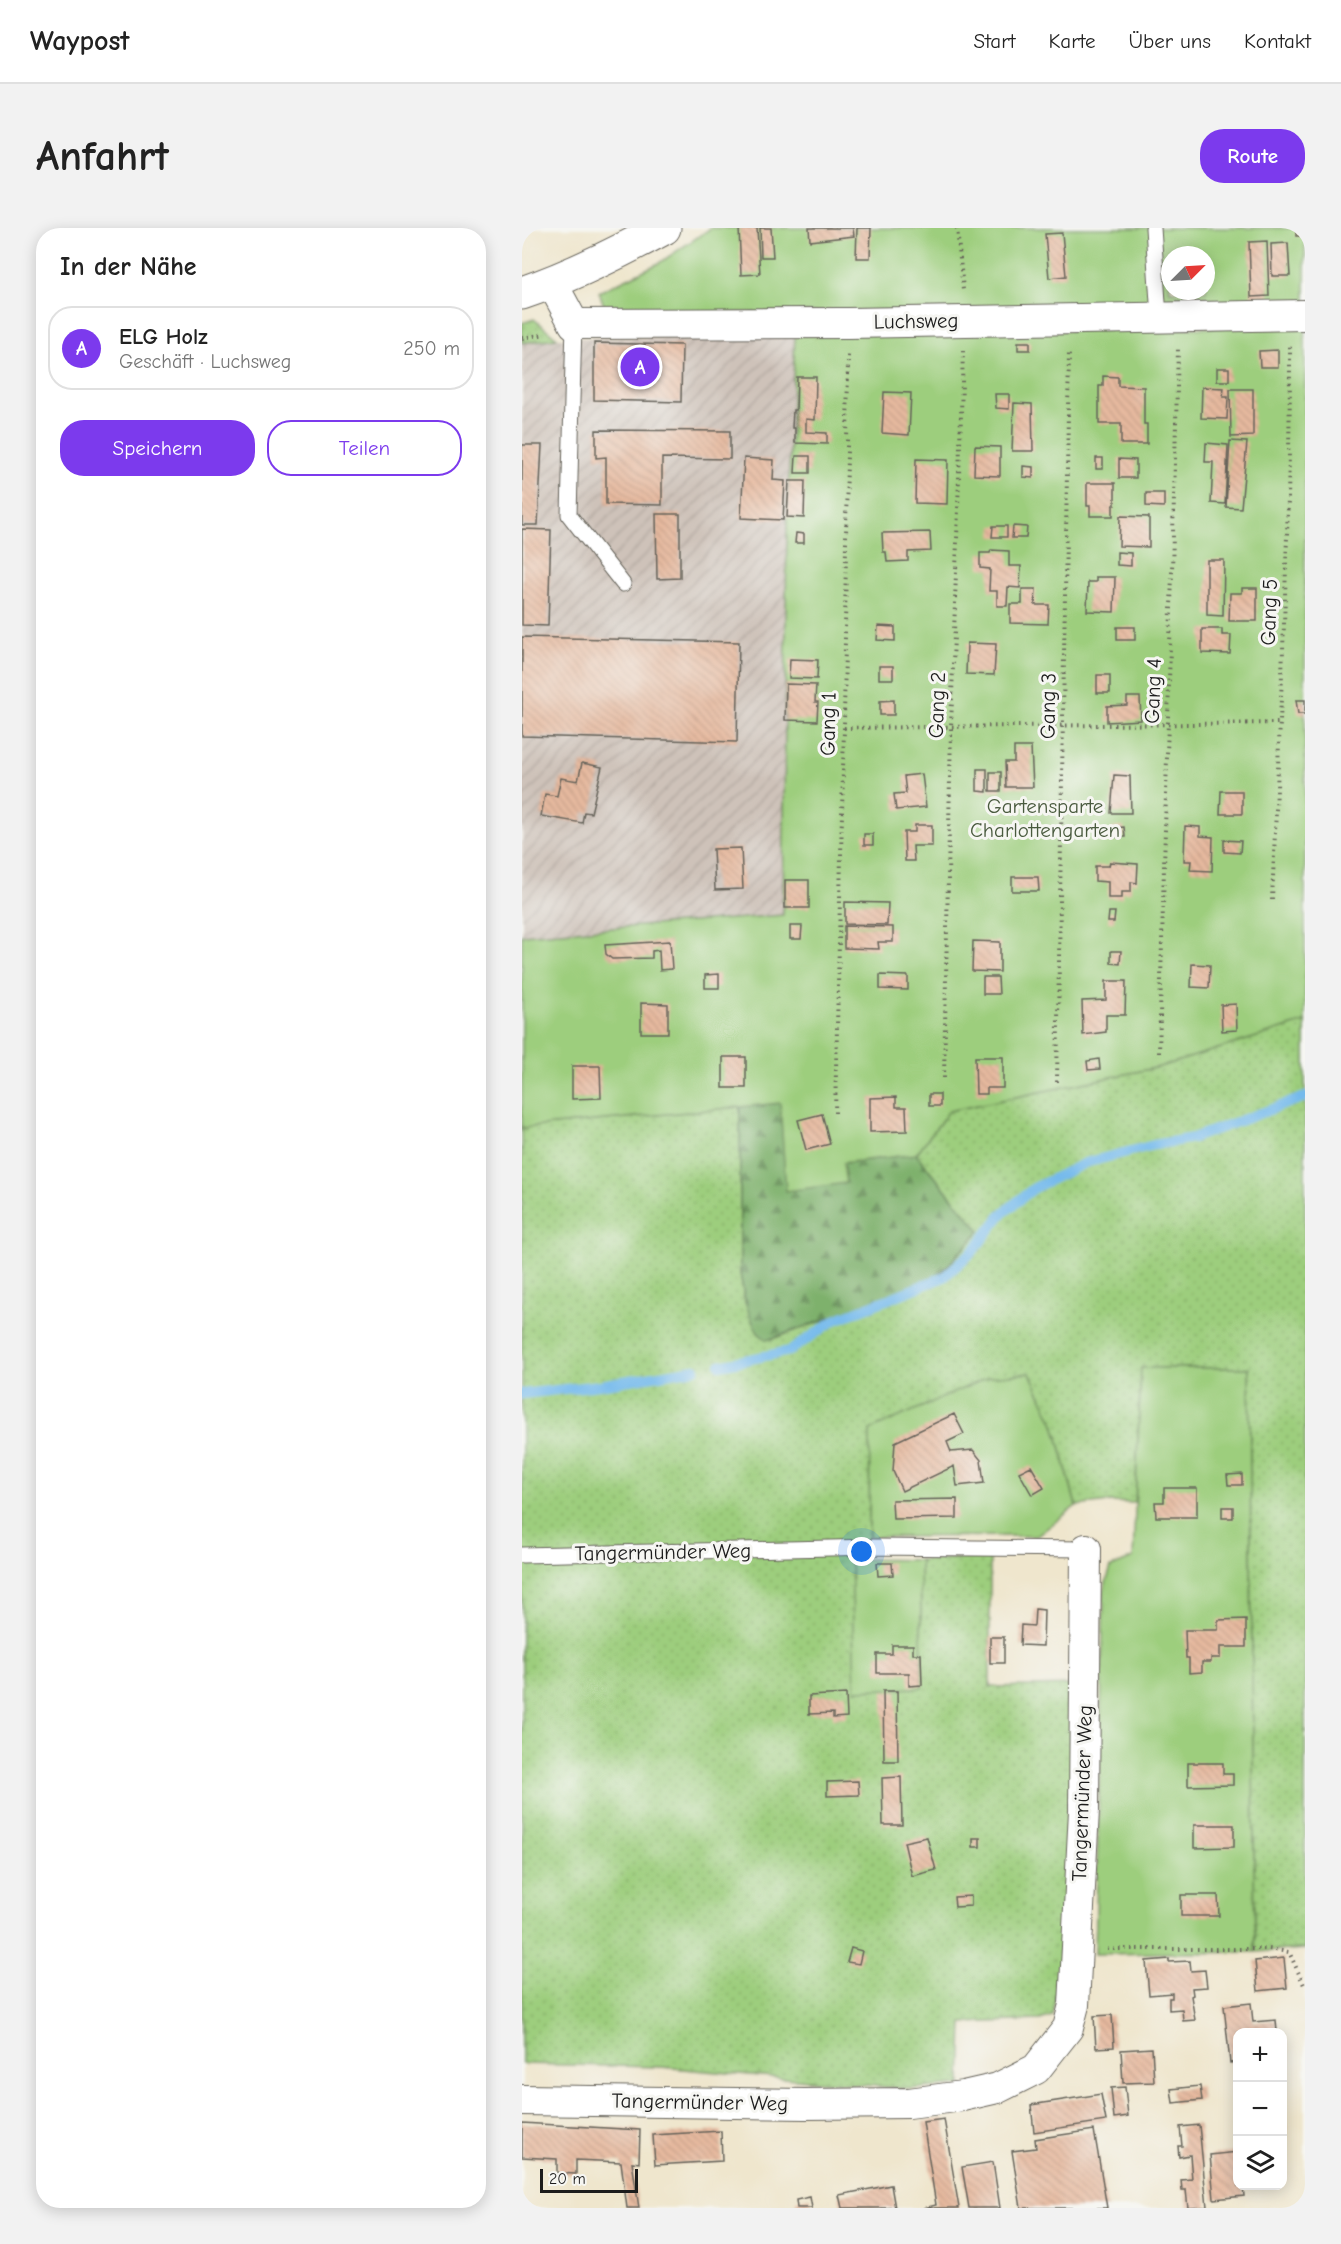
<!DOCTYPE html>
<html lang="de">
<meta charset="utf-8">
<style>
:root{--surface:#fff;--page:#f2f2f2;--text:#222;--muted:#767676;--line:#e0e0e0;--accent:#7c3aed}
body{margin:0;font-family:"Comic Neue",sans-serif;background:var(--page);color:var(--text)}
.controls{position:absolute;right:18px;bottom:18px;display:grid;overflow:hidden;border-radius:12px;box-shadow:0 3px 15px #0003}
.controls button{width:54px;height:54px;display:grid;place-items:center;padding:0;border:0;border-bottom:2px solid var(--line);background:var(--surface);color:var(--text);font:30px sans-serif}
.compass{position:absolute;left:639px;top:18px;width:54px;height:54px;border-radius:50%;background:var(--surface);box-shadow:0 3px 15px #0003;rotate:66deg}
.scale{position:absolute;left:18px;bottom:15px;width:98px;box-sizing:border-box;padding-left:6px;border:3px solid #1c1c1c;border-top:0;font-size:16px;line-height:21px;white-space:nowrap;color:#1c1c1c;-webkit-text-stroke:4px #f6f6f2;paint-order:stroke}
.you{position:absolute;left:340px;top:1324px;width:21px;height:21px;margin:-15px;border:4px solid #fff;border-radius:50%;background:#1a73e8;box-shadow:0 0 0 9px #1a73e833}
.badge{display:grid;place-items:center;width:39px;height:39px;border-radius:50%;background:var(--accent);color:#fff;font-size:20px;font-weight:700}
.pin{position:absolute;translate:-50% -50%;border:3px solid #fff;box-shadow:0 2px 6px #0006}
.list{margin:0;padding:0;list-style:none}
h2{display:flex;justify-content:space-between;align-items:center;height:78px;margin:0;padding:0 24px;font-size:26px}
h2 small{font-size:20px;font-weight:400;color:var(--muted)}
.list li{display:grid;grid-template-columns:39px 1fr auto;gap:18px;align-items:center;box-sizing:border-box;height:84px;margin:0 12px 12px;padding:0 12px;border:2px solid var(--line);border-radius:24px}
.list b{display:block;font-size:22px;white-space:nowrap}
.list p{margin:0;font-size:20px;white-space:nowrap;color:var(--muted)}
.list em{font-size:20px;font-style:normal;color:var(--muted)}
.actions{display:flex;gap:12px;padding:18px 24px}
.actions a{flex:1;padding:14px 0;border:2px solid var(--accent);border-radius:24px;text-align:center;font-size:21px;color:var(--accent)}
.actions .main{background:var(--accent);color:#fff}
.icon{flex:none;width:33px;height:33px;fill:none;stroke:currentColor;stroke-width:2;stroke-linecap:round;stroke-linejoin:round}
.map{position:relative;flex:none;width:783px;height:1980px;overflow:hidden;border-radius:24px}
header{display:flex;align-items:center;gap:36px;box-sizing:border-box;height:84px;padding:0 30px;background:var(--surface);border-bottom:2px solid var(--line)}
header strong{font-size:28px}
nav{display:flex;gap:33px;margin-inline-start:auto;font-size:21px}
.intro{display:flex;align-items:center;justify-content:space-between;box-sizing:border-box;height:144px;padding:0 36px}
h1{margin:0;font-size:42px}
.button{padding:15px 27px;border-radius:24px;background:var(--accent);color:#fff;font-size:21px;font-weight:700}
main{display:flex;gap:36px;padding:0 36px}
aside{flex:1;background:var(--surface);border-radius:24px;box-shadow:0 3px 15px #0003}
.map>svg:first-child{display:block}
.industrial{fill:url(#industrial-furrows)}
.grass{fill:url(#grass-dots);stroke:#5c754c;stroke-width:1.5}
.forest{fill:url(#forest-firs);stroke:#4d6644;stroke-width:1.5}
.garden{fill:#9dce7d;stroke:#5c754c;stroke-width:1.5;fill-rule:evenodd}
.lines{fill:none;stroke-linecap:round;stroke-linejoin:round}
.stream{stroke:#75baec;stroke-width:10}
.building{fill:url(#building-back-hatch)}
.service-casing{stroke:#66635a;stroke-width:17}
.minor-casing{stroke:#66635a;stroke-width:32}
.primary-casing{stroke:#66635a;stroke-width:35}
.path{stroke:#66635a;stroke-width:4;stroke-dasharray:1.5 4.5;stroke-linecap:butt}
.service{stroke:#fff;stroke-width:15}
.minor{stroke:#fff;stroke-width:30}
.primary{stroke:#fff;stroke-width:33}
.labels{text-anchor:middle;stroke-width:6;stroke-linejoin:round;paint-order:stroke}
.street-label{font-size:21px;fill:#1c1c1c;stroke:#f6f6f2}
.park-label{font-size:21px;fill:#495a3e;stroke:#f6f6f2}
</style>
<header>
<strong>Waypost</strong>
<nav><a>Start</a><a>Karte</a><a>Über uns</a><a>Kontakt</a></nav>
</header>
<div class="intro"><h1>Anfahrt</h1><a class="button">Route</a></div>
<main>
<aside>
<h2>In der Nähe<small></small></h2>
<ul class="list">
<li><span class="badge">A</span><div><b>ELG Holz</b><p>Geschäft · Luchsweg</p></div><em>250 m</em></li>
</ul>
<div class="actions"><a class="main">Speichern</a><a>Teilen</a></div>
</aside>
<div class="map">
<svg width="783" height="1980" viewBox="0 0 783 1980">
<defs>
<pattern id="industrial-furrows" width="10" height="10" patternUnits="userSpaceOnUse" patternTransform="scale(1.5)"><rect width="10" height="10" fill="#cec2b9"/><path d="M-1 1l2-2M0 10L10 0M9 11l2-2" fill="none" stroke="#b0a69e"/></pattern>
<pattern id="grass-dots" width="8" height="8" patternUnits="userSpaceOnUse" patternTransform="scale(1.5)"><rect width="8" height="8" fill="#9dce7d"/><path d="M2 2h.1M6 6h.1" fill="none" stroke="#87b06b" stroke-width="1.8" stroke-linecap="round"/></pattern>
<pattern id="forest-firs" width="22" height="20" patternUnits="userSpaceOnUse" patternTransform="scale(1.5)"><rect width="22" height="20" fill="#7eb16c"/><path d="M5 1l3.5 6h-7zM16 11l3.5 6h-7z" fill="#668f58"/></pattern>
<pattern id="building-back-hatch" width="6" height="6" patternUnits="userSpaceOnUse" patternTransform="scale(1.5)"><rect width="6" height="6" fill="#e6b99f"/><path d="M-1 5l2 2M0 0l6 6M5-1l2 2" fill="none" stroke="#c59e88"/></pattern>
</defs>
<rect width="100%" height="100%" fill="#f6f6f2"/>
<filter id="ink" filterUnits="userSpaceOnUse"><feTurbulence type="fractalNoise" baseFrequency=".0167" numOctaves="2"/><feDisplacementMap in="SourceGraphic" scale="12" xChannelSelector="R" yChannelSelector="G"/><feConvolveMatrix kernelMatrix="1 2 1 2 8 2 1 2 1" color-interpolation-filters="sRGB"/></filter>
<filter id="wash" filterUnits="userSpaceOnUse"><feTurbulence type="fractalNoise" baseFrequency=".008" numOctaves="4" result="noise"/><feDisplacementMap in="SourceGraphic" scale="24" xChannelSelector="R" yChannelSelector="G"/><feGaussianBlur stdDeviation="1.35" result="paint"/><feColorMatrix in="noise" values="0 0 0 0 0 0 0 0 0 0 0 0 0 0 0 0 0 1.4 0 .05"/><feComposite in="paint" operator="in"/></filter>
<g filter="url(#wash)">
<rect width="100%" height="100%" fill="#efe6cd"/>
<path class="industrial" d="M 273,107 L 265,289 L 261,687 L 0,707 L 0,115 L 35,110 Z"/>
<path class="grass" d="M 12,91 L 35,110 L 0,115 L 0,95 Z
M 783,794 L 783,1721 L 733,1724 L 727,1140 L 619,1140 L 613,1275 L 587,1274 L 554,1278 L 532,1196 L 348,1203 L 347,1309 L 329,1331 L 400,1460 L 398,1332 L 468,1329 L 468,1459 L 552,1457 L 550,1583 L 542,1715 L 530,1788 L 518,1792 L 441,1795 L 439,1857 L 387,1861 L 139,1839 L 0,1836 L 0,900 L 218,879 L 218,1045 L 223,1074 L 250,1111 L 370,1068 L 415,1049 L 458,1003 L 394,926 L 426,883 L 637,839 Z"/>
<path class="forest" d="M 258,875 L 324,954 L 321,935 L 394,926 L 458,1003 L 415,1049 L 370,1068 L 245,1112 L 236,1105 L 230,1093 L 223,1074 L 218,1045 L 218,879 Z"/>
<path class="garden" d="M 189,0 L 783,0 L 783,79 L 85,86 L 77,64 L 137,35 ZM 648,27 L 684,27 L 684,63 L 648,63 Z
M 783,98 L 783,794 L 637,839 L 427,883 L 394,926 L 321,935 L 324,955 L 264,963 L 258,875 L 0,900 L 0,707 L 261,687 L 265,289 L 273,107 Z
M 619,1140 L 727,1140 L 733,1724 L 573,1726 L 582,1361 L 589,1339 L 611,1330 Z
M 508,1145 L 532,1196 L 554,1278 L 515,1308 L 347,1309 L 348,1202 L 467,1149 Z
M 329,1331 L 398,1332 L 400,1460 L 333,1462 Z"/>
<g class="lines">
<path class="stream" d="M 198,1137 L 268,1123 L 313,1092 L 422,1049 L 452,1022 L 480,986 L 512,960 L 563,935 L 632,917 L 671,910 L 783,869
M 0,1166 L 78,1157 L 173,1141"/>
</g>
<g id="blocks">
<path class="building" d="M 217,0 L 235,0 L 238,46 L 219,47 Z
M 238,0 L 249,0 L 251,29 L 239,29 Z
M 287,0 L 331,0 L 332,8 L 288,13 Z
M 335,0 L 349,0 L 348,30 L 334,30 Z
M 774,1 L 783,1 L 783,8 L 774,8 Z
M 540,5 L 544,48 L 527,50 L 523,6 Z
M 745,13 L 747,68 L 729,69 L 727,14 Z
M 766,15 L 768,48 L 750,48 L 749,16 Z
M 664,63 L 674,63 L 675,71 L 665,72 Z
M 496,114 L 508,114 L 508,122 L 496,122 Z
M 72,115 L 160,117 L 159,174 L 72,172 Z
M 756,122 L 756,139 L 738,139 L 737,123 Z
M 695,140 L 707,140 L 707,153 L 695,153 Z
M 581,148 L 596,149 L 596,158 L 622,159 L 622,196 L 625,196 L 625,216 L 599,216 L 599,196 L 577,196 L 577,158 L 581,158 Z
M 275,149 L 294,149 L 293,192 L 284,191 L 284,204 L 305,205 L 305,216 L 273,215 L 273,200 L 270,200 L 271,182 L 274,182 Z
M 680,159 L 702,160 L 701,169 L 706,169 L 705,191 L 679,190 Z
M 708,161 L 731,161 L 731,208 L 709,209 Z
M 362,164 L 389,165 L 387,207 L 360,205 Z
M 473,166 L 487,166 L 487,181 L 474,180 Z
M 492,175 L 510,176 L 511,223 L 490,223 Z
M 74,202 L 208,203 L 208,231 L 140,230 L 140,277 L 84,276 L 84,229 L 74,230 Z
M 708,213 L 725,214 L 719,280 L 704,279 Z
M 684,215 L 706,217 L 703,276 L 689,275 L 691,234 L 683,234 Z
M 0,217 L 20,217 L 16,297 L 0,297 Z
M 453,218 L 478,219 L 478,248 L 452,247 Z
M 274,228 L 288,228 L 288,245 L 273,245 Z
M 222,230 L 252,232 L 251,252 L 263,253 L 261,292 L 219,290 Z
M 574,230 L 581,230 L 581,241 L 574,241 Z
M 394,231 L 426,232 L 425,276 L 393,275 Z
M 597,231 L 614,232 L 614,250 L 597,250 Z
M 501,238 L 511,239 L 511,250 L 501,249 Z
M 267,253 L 283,253 L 282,290 L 265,289 Z
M 565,255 L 593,255 L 593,277 L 591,277 L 591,288 L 568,288 L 568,278 L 565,278 Z
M 624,265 L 642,265 L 642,279 L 624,278 Z
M 134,286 L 158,286 L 158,350 L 135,351 Z
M 598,288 L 627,289 L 627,319 L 597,318 Z
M 471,298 L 485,298 L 485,309 L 470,309 Z
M 491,298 L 505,299 L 504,310 L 490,310 Z
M 0,301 L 29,302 L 26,398 L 0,397 Z
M 408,304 L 409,323 L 386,324 L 386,333 L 365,334 L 364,324 L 361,324 L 360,305 Z
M 274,305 L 282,306 L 282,315 L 273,315 Z
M 469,322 L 487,323 L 487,338 L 499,338 L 498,360 L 486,359 L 485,378 L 475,378 L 475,363 L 467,363 L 468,341 L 458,340 L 458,325 L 468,325 Z
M 595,324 L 609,325 L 609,338 L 595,337 Z
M 685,332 L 702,332 L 701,388 L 685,387 Z
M 574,349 L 593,349 L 592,384 L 565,383 L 566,354 L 574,354 Z
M 720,360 L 735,360 L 735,393 L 707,393 L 708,365 L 720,365 Z
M 500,361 L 514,361 L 513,377 L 527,377 L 526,396 L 488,395 L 488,376 L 500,376 Z
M 356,398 L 373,399 L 373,413 L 355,412 Z
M 595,399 L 613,399 L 613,412 L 595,412 Z
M 680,401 L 700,401 L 700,407 L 709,407 L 708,426 L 680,425 Z
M 0,409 L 217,414 L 215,514 L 0,508 Z
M 445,415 L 474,416 L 472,447 L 444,446 Z
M 268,431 L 296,432 L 295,451 L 267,450 Z
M 357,438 L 371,438 L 371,451 L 357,451 Z
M 575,447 L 588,447 L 588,465 L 575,465 Z
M 264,456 L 294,457 L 293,474 L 296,474 L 295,493 L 263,492 Z
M 605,469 L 618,469 L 619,492 L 585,494 L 585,478 L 605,477 Z
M 372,472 L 372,487 L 358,487 L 358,473 Z
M 774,472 L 783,472 L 783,486 L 776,486 Z
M 492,519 L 509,519 L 511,559 L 484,559 L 483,534 L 492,534 Z
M 60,535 L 80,539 L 69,585 L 62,584 L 60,595 L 19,588 L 23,566 L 35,568 L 39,550 L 56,553 Z
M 455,541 L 465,541 L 465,564 L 455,563 Z
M 468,544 L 479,544 L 479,563 L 468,563 Z
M 400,546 L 404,579 L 374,582 L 372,566 L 384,565 L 382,548 Z
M 592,547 L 608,548 L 609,585 L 589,585 Z
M 699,563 L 720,563 L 720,586 L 698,586 Z
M 393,597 L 410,597 L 410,618 L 391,618 L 392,633 L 383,633 L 382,604 L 393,604 Z
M 663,598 L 678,599 L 678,608 L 691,609 L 690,643 L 668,642 L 669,633 L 662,633 Z
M 602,599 L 603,609 L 590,609 L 590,600 Z
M 342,606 L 351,606 L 351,617 L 342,617 Z
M 702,612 L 719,613 L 718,625 L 702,624 Z
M 219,620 L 221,661 L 193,662 L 191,621 Z
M 588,634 L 616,636 L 615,655 L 609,654 L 609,664 L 600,664 L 600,670 L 586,670 L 586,654 L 573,653 L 573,638 L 587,638 Z
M 490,649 L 516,649 L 517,663 L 490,663 Z
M 263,652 L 287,652 L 287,680 L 263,680 Z
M 323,674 L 366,675 L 365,697 L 323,696 Z
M 587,684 L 593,684 L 592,694 L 586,694 Z
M 268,698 L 280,698 L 279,711 L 268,711 Z
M 322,698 L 371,699 L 371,714 L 356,714 L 357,721 L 322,720 Z
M 148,713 L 150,741 L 138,742 L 137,722 L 130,723 L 130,730 L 90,731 L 84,726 L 83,717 Z
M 451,713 L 478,714 L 478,744 L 450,743 Z
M 589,723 L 599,723 L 598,736 L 589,735 Z
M 670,736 L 688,737 L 687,760 L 669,759 Z
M 197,746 L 197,760 L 183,760 L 183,747 Z
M 358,747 L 386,748 L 386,762 L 358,761 Z
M 461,749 L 476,749 L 477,766 L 461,766 Z
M 584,753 L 604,753 L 603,787 L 584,787 L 584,804 L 561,807 L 560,773 L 584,772 Z
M 119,775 L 146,776 L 146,805 L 119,805 Z
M 714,776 L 715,802 L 700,803 L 699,777 Z
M 201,829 L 224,829 L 224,860 L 201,860 Z
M 453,829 L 481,829 L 481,860 L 465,860 L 465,866 L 454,866 Z
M 577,831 L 578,841 L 566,842 L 565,833 Z
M 50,838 L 78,838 L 79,870 L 50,871 Z
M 407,866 L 418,866 L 418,878 L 407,878 Z
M 374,869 L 374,879 L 384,879 L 385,903 L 348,904 L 348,870 Z
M 300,886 L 308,916 L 284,922 L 276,892 Z
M 432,1186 L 442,1206 L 425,1214 L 429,1224 L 451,1222 L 459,1232 L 462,1255 L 435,1258 L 432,1238 L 380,1263 L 371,1243 L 373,1214 Z
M 509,1238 L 522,1260 L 510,1267 L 497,1244 Z
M 720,1246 L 720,1257 L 706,1257 L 705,1247 Z
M 642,1260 L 675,1260 L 675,1289 L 634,1289 L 633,1274 L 642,1274 Z
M 435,1271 L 435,1290 L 371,1291 L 370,1272 Z
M 700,1279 L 711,1279 L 711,1290 L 700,1290 Z
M 355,1335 L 370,1335 L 371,1347 L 356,1348 Z
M 513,1381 L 522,1382 L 521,1418 L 498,1417 L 499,1397 L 512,1398 Z
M 724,1391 L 724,1419 L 698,1419 L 698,1430 L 689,1430 L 689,1434 L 680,1434 L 680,1444 L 667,1445 L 667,1430 L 664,1430 L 663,1402 L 696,1402 L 696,1392 Z
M 468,1409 L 482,1409 L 482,1435 L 468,1435 Z
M 370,1417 L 391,1417 L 391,1426 L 399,1426 L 400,1457 L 387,1458 L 387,1445 L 355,1445 L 355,1426 L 370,1426 Z
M 361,1463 L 375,1463 L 376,1533 L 362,1533 Z
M 324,1466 L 325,1489 L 311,1490 L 311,1485 L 287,1486 L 287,1468 Z
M 666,1535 L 701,1535 L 701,1546 L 711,1546 L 711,1557 L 666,1558 Z
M 379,1549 L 380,1597 L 361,1597 L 360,1550 Z
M 336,1553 L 337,1567 L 305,1568 L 305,1554 Z
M 672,1597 L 712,1597 L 712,1619 L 672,1620 Z
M 405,1609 L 414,1642 L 390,1648 L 382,1614 Z
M 451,1610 L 458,1610 L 458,1619 L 451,1619 Z
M 659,1667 L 696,1667 L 697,1688 L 659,1688 Z
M 449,1668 L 449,1678 L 433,1679 L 432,1669 Z
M 329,1720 L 340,1723 L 337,1736 L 325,1734 Z
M 762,1730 L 765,1760 L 736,1763 L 733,1733 Z
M 647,1731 L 647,1734 L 668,1733 L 669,1743 L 683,1742 L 685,1759 L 670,1760 L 671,1767 L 669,1768 L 673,1792 L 661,1793 L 660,1781 L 647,1782 L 647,1770 L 650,1770 L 650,1765 L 627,1767 L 624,1733 Z
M 729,1775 L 731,1794 L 754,1792 L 755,1804 L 716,1804 L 716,1834 L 708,1835 L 702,1778 Z
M 590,1787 L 592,1819 L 574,1820 L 572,1788 Z
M 630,1820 L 632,1854 L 601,1855 L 599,1822 Z
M 678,1858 L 680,1872 L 651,1875 L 649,1861 Z
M 603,1859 L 606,1888 L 592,1890 L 589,1860 Z
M 579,1866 L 584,1893 L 512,1904 L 509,1877 Z
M 760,1879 L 765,1903 L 760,1904 Z
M 422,1891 L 437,1980 L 402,1980 L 414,1977 L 401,1894 Z
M 0,1895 L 118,1902 L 117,1935 L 110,1934 L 117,1980 L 105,1980 L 99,1934 L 54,1932 L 54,1946 L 35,1945 L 35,1931 L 0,1929 Z
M 677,1897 L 685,1979 L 666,1980 L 664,1962 L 660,1962 L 659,1952 L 670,1951 L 668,1927 L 657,1929 L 656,1918 L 660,1918 L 658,1899 Z
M 572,1902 L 585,1980 L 499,1980 L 490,1923 L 514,1920 L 513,1911 Z
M 199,1903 L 200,1933 L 133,1937 L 131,1907 Z
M 716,1924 L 716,1958 L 721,1958 L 722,1968 L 692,1971 L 688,1927 Z
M 471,1934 L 478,1980 L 447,1980 L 440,1939 Z
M 369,1957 L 373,1980 L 320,1980 L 317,1967 Z
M 288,1969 L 290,1980 L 275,1980 L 274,1972 Z"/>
</g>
</g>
<g filter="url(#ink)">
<use href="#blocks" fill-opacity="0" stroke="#66635a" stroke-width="1.5"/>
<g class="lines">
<defs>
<path id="service" d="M 631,0 L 637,89
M 52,96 L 47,287 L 101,356
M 0,1327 L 352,1319 L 564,1321"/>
<path id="minor" d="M 30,55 L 52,96 L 326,95 L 783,87
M 0,1872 L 283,1876 L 387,1875 L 441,1868 L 476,1860 L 514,1841 L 546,1800 L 552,1777 L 562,1582 L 564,1321"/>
<path id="primary" d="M 0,65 C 50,48 96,25 142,0"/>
</defs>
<use href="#service" class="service-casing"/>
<use href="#minor" class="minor-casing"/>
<use href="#primary" class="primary-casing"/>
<path class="path" d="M 435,0 L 441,62
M 0,110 L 23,106
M 322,500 L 758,495
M 750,672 C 758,488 768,303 768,118
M 637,825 L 656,121
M 422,850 L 429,500 L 441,123
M 535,854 L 547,123
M 313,885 L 322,500 L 326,127
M 585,1721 L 747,1721 L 767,1724 L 783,1759"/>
<use href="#service" class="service"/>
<use href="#minor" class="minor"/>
<use href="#primary" class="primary"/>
</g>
</g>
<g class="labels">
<g class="street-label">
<text transform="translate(394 93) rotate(-1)" y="7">Luchsweg</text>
<text transform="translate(747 384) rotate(-88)" y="7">Gang 5</text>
<text transform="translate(631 463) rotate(-88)" y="7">Gang 4</text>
<text transform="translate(415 477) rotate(-88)" y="7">Gang 2</text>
<text transform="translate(526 478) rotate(-89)" y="7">Gang 3</text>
<text transform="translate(306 496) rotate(-89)" y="7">Gang 1</text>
<text transform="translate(141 1324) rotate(-1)" y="7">Tangermünder Weg</text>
<text transform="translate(560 1565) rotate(-88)" y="7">Tangermünder Weg</text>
<text transform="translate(178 1874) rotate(1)" y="7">Tangermünder Weg</text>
</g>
<g class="park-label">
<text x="523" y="585">Gartensparte<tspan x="523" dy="24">Charlottengarten</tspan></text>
</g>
</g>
</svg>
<div class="controls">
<button>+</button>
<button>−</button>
<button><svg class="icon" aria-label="layers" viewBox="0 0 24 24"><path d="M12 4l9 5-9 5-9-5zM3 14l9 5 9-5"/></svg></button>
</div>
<svg class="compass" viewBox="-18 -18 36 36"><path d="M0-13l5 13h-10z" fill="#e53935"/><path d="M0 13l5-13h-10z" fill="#767676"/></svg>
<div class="scale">20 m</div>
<div class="you"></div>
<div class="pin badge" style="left:118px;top:139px">A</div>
</div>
</main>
